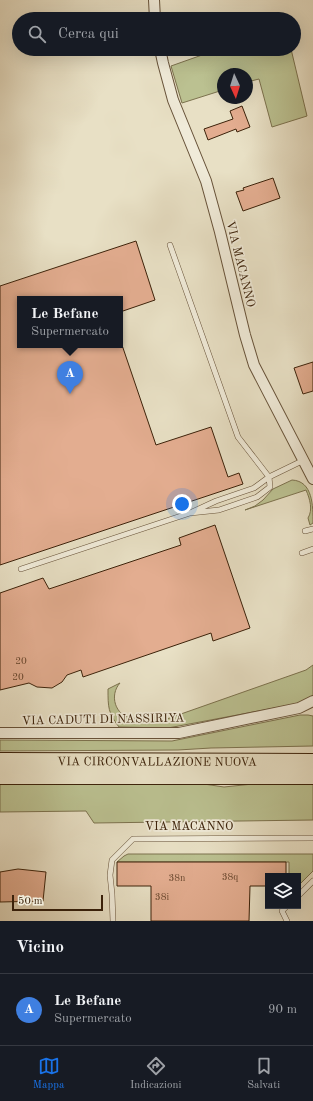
<!DOCTYPE html>
<html lang="it">
<style>
:root{--surface:#171b24;--page:#20242c;--text:#f1f3f6;--muted:#9ea1a6;--line:#363941;--accent:#1a73e8}
body{margin:0;font-family:"Old Standard TT",serif;background:var(--page);color:var(--text)}
.controls{position:absolute;right:12px;bottom:12px;display:grid;overflow:hidden;border-radius:0px;box-shadow:0 4px 16px #0002}
.controls button{width:36px;height:36px;display:grid;place-items:center;padding:0;border:0;border-bottom:1px solid var(--line);background:var(--surface);color:var(--text);font:20px sans-serif}
.compass{position:absolute;left:217px;top:68px;width:36px;height:36px;border-radius:50%;background:var(--surface);box-shadow:0 4px 16px #0002;rotate:176deg}
.scale{position:absolute;left:12px;bottom:10px;width:91px;box-sizing:border-box;padding-left:4px;border:2px solid #3c220a;border-top:0;font-size:11px;line-height:14px;white-space:nowrap;color:#3c220a;-webkit-text-stroke:3px #f0ebd9;paint-order:stroke}
.you{position:absolute;left:182px;top:504px;width:14px;height:14px;margin:-10px;border:3px solid #fff;border-radius:50%;background:#1a73e8;box-shadow:0 0 0 6px #1a73e833}
.badge{display:grid;place-items:center;width:26px;height:26px;border-radius:50%;background:var(--accent);color:#fff;font-size:13px;font-weight:700}
.pin{position:absolute;translate:-50% -33px;filter:drop-shadow(0 1px 2px #0008)}
.pin::after{content:'';position:absolute;top:21px;width:14px;height:12px;background:inherit;clip-path:polygon(0 0,100% 0,50% 100%)}
.popup{position:absolute;left:17px;top:296px;width:106px;height:52px;box-sizing:border-box;display:grid;place-content:center;border-radius:0px;background:var(--surface);filter:drop-shadow(0 1px 3px #0005);font-size:13px;white-space:nowrap;color:var(--muted)}
.popup b{font-size:15px;color:var(--text)}
.popup::after{content:'';position:absolute;left:50%;top:100%;margin-left:-8px;border:8px solid transparent;border-top-color:var(--surface)}
.list{margin:0;padding:0;list-style:none}
h2{display:flex;justify-content:space-between;align-items:center;height:52px;margin:0;padding:0 16px;font-size:17px}
h2 small{font-size:13px;font-weight:400;color:var(--muted)}
.list li{display:grid;grid-template-columns:26px 1fr auto;gap:12px;align-items:center;box-sizing:border-box;height:72px;padding:0 16px;border-top:1px solid var(--line)}
.list b{display:block;font-size:15px;white-space:nowrap}
.list p{margin:0;font-size:13px;white-space:nowrap;color:var(--muted)}
.list em{font-size:13px;font-style:normal;color:var(--muted)}
.icon{flex:none;width:22px;height:22px;fill:none;stroke:currentColor;stroke-width:2;stroke-linecap:round;stroke-linejoin:round}
.map{position:relative;flex:none;width:313px;height:921px;overflow:hidden}
.search{position:absolute;background:var(--surface);box-shadow:0 4px 16px #0002;left:12px;right:12px;top:12px;height:44px;display:flex;align-items:center;gap:10px;box-sizing:border-box;padding:0 14px;border-radius:22px;color:var(--muted);font-size:15px}
.sheet{height:124px;background:var(--surface)}
nav{display:flex;justify-content:space-around;align-items:center;box-sizing:border-box;height:56px;border-top:1px solid var(--line);background:var(--surface);font-size:11px;color:var(--muted)}
nav a{display:grid;justify-items:center;gap:2px}
nav .on{color:var(--accent)}
.map>svg:first-child{display:block}
.green{fill:#bbc191;stroke:#7c724e}
.building{fill:#e3ad90;stroke:#3c220a}
.lines{fill:none;stroke-linecap:round;stroke-linejoin:round}
.service-casing{stroke:#675239;stroke-width:6}
.minor-casing{stroke:#675239;stroke-width:12}
.primary-casing{stroke:#3c220a;stroke-width:18}
.service{stroke:#f0ebd9;stroke-width:5}
.minor{stroke:#f0ebd9;stroke-width:10}
.primary{stroke:#e8e0c5;stroke-width:16}
.labels{text-anchor:middle;stroke-width:3.5;stroke-linejoin:round;paint-order:stroke}
.number-label{font-size:10px;fill:#66452c}
.street-label{font-size:12px;fill:#3c220a;stroke:#f0ebd9}
</style>
<div class="map">
<svg width="313" height="921" viewBox="0 0 313 921">
<rect width="100%" height="100%" fill="#e8e0c5"/>
<filter id="stains"><feTurbulence type="fractalNoise" baseFrequency=".005" numOctaves="4"/><feColorMatrix values="0 0 0 0 .2 0 0 0 0 .09 0 0 0 0 .02 0 0 0 .5 -.17"/></filter>
<radialGradient id="worn" r=".72"><stop offset=".6" stop-color="#630" stop-opacity="0"/><stop offset="1" stop-color="#630" stop-opacity=".3"/></radialGradient>
<path class="green" d="M 219,49 L 291,49 L 307,116 L 272,127 L 259,79 L 247,82 L 247,74 L 223,74 L 223,90 L 182,103 L 171,66 Z
M 292,480 C 313,481 313,506 313,523 L 310,525 L 308,518 C 313,510 310,499 306,490 L 245,510 L 255,506 L 263,500 L 273,489 Z
M 313,665 L 313,696 L 301,703 L 168,728 L 119,727 C 108,713 108,707 108,689 L 120,683 C 109,695 115,716 132,718 C 140,720 149,715 157,713 L 161,721 L 306,670 Z
M 300,715 L 308,715 L 313,716 L 313,746 L 211,748 L 178,750 L 0,751 L 0,740 L 172,741 Z
M 0,783 L 197,783 L 224,787 L 253,784 L 313,784 L 313,820 L 94,823 L 86,811 L 0,812 Z
M 128,854 L 313,854 L 313,871 L 298,886 L 298,876 L 289,876 L 289,862 L 117,862 L 124,856 Z"/>
<path class="building" d="M 242,106 L 250,127 L 237,132 L 236,129 L 208,140 L 204,129 L 233,119 L 230,111 Z
M 273,178 L 280,198 L 243,211 L 236,192 L 244,190 L 243,188 Z
M 136,241 L 155,300 L 120,312 L 120,299 L 20,299 L 20,345 L 122,345 L 156,445 L 211,427 L 228,477 L 239,473 L 243,484 L 0,565 L 0,286 Z
M 313,362 L 313,391 L 303,394 L 294,368 Z
M 215,525 L 250,628 L 213,641 L 211,633 L 83,677 L 81,670 L 67,675 L 62,682 L 52,688 L 37,687 L 29,683 L 0,690 L 0,593 L 43,578 L 49,589 L 181,545 L 179,538 Z
M 117,862 L 286,862 L 286,876 L 268,876 L 268,886 L 250,886 L 249,921 L 151,921 L 151,886 L 117,886 Z
M 18,869 L 46,872 L 43,901 L 0,902 L 0,872 Z"/>
<g class="lines">
<defs>
<path id="service" d="M 170,245 L 238,437 L 269,477 L 270,487 L 257,497 L 219,510 L 190,513
M 305,531 L 313,529
M 302,553 L 313,549
M 21,569 L 190,513 L 216,501 L 254,488 L 269,477 L 304,460
M 298,896 L 313,881
M 113,921 L 112,894 L 110,875 L 112,860 L 133,839 L 313,838
M 287,921 L 282,911 L 287,906"/>
<path id="minor" d="M 154,0 L 155,19
M 160,49 L 163,63 L 173,100 L 206,181 L 220,232 L 245,335 L 254,365 L 313,479
M 0,733 L 179,733 L 299,708 L 313,701"/>
<g id="primary">
<path id="s1" d="M 0,761 L 313,762"/>
<path d="M 0,776 L 313,776"/>
</g>
</defs>
<use href="#service" class="service-casing"/>
<use href="#minor" class="minor-casing"/>
<use href="#primary" class="primary-casing"/>
<use href="#service" class="service"/>
<use href="#minor" class="minor"/>
<use href="#primary" class="primary"/>
</g>
<g class="labels">
<g class="number-label">
<text x="21" y="664">20</text>
<text x="18" y="680">20</text>
<text x="230" y="880">38q</text>
<text x="177" y="881">38n</text>
<text x="162" y="900">38i</text>
</g>
<g class="street-label">
<text transform="translate(241 264) rotate(76)" y="4">VIA MACANNO</text>
<text transform="translate(103 719) rotate(-1)" y="4">VIA CADUTI DI NASSIRIYA</text>
<text dy="4" stroke="none"><textPath href="#s1" startOffset="157">VIA CIRCONVALLAZIONE NUOVA</textPath></text>
<text x="189" y="830">VIA MACANNO</text>
</g>
</g>
<rect width="100%" height="100%" filter="url(#stains)"/>
<rect width="100%" height="100%" fill="url(#worn)"/>
</svg>
<div class="controls">
<button><svg class="icon" aria-label="layers" viewBox="0 0 24 24"><path d="M12 4l9 5-9 5-9-5zM3 14l9 5 9-5"/></svg></button>
</div>
<svg class="compass" viewBox="-18 -18 36 36"><path d="M0-13l5 13h-10z" fill="#e53935"/><path d="M0 13l5-13h-10z" fill="#9ea1a6"/></svg>
<div class="scale">50 m</div>
<div class="you"></div>
<div class="pin badge" style="left:70px;top:394px;background:#3f7fe0">A</div>
<div class="popup"><b>Le Befane</b>Supermercato</div>
<div class="search"><svg class="icon" aria-label="search" viewBox="0 0 24 24"><circle cx="10" cy="10" r="6"/><path d="M15 15l6 6"/></svg>Cerca qui</div>
</div>
<section class="sheet">
<h2>Vicino<small></small></h2>
<ul class="list">
<li><span class="badge" style="background:#3f7fe0">A</span><div><b>Le Befane</b><p>Supermercato</p></div><em>90 m</em></li>
</ul>
</section>
<nav>
<a class="on"><svg class="icon" aria-label="map" viewBox="0 0 24 24"><path d="M3 6l6-2 6 2 6-2v14l-6 2-6-2-6 2zM9 4v14M15 6v14"/></svg>Mappa</a>
<a><svg class="icon" aria-label="directions" viewBox="0 0 24 24"><path d="M12 3l9 9-9 9-9-9zM9 14v-3h6M13 9l2 2-2 2"/></svg>Indicazioni</a>
<a><svg class="icon" aria-label="saved" viewBox="0 0 24 24"><path d="M7 4h10v16l-5-4-5 4z"/></svg>Salvati</a>
</nav>
